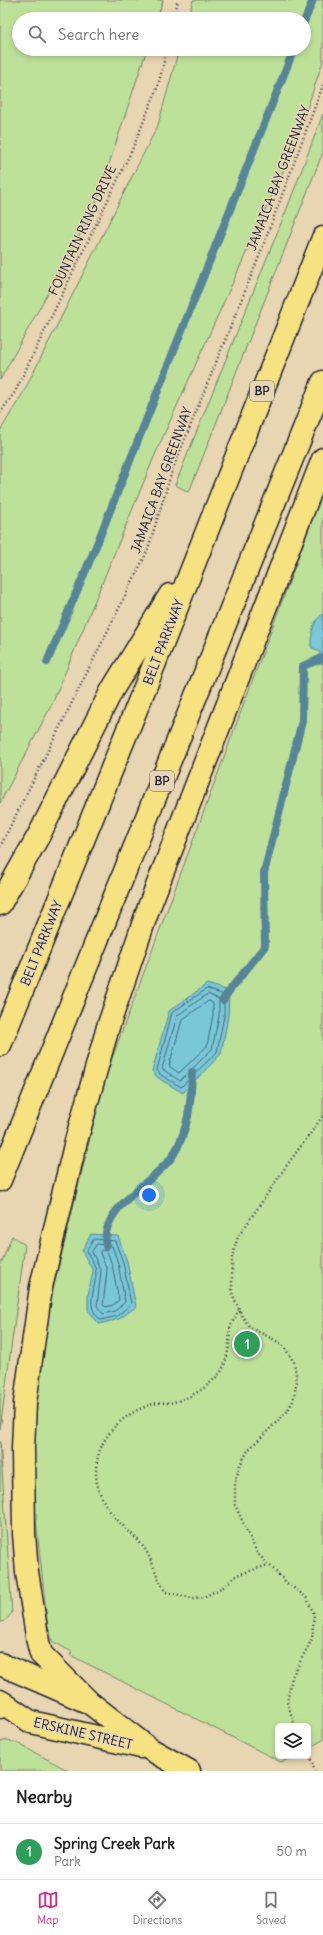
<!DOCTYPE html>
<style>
:root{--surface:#fff;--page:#f2f2f2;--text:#222;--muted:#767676;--line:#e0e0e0;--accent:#db2777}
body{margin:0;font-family:Delius,sans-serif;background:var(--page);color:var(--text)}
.controls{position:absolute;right:12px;bottom:12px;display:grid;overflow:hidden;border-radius:6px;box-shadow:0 2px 6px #0003}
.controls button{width:36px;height:36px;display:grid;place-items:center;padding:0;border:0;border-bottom:1px solid var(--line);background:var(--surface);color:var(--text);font:20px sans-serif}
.you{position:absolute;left:149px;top:1195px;width:14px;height:14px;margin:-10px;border:3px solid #fff;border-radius:50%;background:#1a73e8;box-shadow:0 0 0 6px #1a73e833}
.badge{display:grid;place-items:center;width:26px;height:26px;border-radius:50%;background:var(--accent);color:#fff;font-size:13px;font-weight:700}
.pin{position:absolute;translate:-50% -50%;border:2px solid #fff;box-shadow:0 1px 4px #0006}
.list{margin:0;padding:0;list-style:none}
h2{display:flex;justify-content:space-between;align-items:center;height:52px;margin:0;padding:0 16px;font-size:17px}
h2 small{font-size:13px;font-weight:400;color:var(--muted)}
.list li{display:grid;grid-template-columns:26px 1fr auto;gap:12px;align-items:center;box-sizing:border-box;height:56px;padding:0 16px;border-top:1px solid var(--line)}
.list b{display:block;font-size:15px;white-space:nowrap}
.list p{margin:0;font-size:13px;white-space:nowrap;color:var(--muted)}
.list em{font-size:13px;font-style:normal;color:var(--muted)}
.icon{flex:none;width:22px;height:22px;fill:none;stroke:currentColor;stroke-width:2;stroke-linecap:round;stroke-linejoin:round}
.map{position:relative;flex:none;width:323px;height:1771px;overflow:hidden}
.search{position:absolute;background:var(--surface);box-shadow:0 2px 6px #0003;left:12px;right:12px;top:12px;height:44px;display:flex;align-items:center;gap:10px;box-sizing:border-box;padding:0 14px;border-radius:22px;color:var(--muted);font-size:15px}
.sheet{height:108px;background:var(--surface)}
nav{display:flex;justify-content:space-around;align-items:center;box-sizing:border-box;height:56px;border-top:1px solid var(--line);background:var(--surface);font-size:11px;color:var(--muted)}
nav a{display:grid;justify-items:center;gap:2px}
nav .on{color:var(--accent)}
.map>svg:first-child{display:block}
.green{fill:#bee19a;stroke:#70826a}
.water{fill:#7ac7d8;stroke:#578599}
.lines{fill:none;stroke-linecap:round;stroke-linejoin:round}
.shore{stroke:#45647a;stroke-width:1}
.stream{stroke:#578599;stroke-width:8}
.major-casing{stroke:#22223b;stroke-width:25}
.highway-casing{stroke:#22223b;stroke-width:25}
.path{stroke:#22223b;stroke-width:2.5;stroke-dasharray:1 3;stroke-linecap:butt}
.major{stroke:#f7e281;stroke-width:22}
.highway{stroke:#f7e281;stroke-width:22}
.labels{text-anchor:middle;stroke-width:3;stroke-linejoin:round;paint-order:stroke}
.shield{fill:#e8d5b2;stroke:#5d585f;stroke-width:1}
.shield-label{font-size:12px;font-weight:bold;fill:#22223b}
.street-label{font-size:13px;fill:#22223b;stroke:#e8d5b2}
</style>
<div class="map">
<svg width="323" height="1771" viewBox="0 0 323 1771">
<rect width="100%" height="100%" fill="#e8d5b2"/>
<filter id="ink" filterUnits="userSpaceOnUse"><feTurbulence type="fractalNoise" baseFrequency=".025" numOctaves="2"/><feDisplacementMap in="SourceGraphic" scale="8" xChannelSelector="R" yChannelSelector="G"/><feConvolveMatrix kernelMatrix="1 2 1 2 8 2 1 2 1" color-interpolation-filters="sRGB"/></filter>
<g filter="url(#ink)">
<path class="green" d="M 0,0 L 163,0 L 157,19 L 19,19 L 19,49 L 147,49 L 94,209 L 0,380 Z
M 193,0 L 323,0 L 323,61 L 294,147 L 157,450 L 53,702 L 0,803 L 0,431 L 23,393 L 158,125 L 179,49 L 304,49 L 304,19 L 188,19 Z
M 323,114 L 323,152 L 189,492 L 175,485 L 288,206 Z
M 323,491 L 323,1740 L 308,1748 L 308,1726 L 278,1726 L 278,1756 L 299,1756 L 281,1762 L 70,1655 L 72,1652 L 52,1641 L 50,1631 L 48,1629 L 32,1484 L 38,1389 L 48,1310 L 105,1077 Z
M 12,1236 L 25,1245 L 0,1429 L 0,1266 Z
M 0,1441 L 12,1613 L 5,1621 L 0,1622 Z
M 7,1740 L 17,1743 L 69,1771 L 0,1771 L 0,1742 Z"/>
<path class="water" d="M 323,614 L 323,663 L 303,666 L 321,653 L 311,647 C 311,635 312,621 323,614 Z
M 207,984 L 229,991 L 228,1017 L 221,1054 L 183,1093 L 158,1078 L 152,1071 L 169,1011 Z
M 91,1234 L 118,1236 L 127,1261 L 136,1307 L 119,1319 L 99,1324 L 88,1310 L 88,1295 L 93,1271 L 82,1251 Z"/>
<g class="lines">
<path class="shore" d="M 207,989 L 224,995 L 224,1016 L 217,1052 L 181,1087 L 161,1075 L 157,1070 L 172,1013 Z
M 208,994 L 219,999 L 219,1016 L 212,1049 L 180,1081 L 162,1069 L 177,1016 Z
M 209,1001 L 213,1003 L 213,1015 L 207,1046 L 179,1073 L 169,1066 L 182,1020 Z
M 94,1239 L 115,1241 L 123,1262 L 131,1304 L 117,1316 L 101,1320 C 84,1307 96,1289 96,1272 C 96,1265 89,1257 87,1251 Z
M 97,1244 L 112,1246 L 118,1263 L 125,1302 L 115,1311 L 103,1314 L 97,1306 L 101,1271 L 92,1252 Z
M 102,1250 L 107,1251 L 112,1265 L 119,1300 L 113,1305 L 106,1307 L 103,1305 L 107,1270 L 100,1253 Z"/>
<path class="stream" d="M 304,22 L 313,0
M 47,662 L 96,546 L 294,49
M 223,1000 L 229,991 L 265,946 L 264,873 L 302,721 L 303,666 L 323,658
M 106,1246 C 99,1208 152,1184 172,1157 C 189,1131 191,1102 192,1072"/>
<defs>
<path id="major" d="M 0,1664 L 90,1703 L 148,1748 L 189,1771
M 0,1701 L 31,1722 L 141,1747"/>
<path id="highway" d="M 0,904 L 39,835 L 112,690 L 170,595
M 0,1045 L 150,675 L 323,238
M 0,1180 L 323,382
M 90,1703 L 41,1654 L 38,1642 L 27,1572 L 24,1534 L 23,1449 L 25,1403 L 41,1287 L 76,1141 L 108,1027 L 149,907 L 323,459
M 0,1707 L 3,1703"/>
</defs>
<use href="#major" class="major-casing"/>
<use href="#highway" class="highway-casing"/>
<path class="path" d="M 174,19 L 178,0
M 0,413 L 15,392 L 132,150 L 158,86 L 167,49
M 0,847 L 147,552 L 172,471 L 260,254 L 323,85
M 239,1310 C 236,1316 231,1323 230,1330 C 229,1333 230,1338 229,1342 C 229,1350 225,1367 220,1373 C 208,1387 191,1398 174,1402 C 167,1404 159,1402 153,1404 C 102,1419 77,1472 113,1515 C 123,1528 138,1537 146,1551 C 154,1564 157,1579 166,1592 L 193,1598 L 204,1597 L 223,1587 L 237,1575 L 268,1565
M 295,1726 L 287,1702 L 292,1677 L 312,1639 L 314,1614 L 306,1597 L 287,1583 L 257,1553 L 235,1505 L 235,1482 L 240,1465 L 249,1449 L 286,1413 L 293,1401 L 297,1381 L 294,1362 L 282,1344 L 250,1327 L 242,1316 L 232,1293 L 232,1257 L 238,1237 L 285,1168 L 323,1116
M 308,1752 L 315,1771"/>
<use href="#major" class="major"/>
<use href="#highway" class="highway"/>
</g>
</g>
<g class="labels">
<g class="shield">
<rect x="250" y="381" width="24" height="20" rx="3"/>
<rect x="150" y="771" width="24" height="20" rx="3"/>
</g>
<g class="shield-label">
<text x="262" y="395">BP</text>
<text x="162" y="785">BP</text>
</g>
<g class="street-label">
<text transform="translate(278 178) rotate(-69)" y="5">JAMAICA BAY GREENWAY</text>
<text transform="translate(82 230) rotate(-65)" y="5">FOUNTAIN RING DRIVE</text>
<text transform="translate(161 480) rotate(-70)" y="5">JAMAICA BAY GREENWAY</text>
<text transform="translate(163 642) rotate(-69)" y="5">BELT PARKWAY</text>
<text transform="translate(41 943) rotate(-68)" y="5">BELT PARKWAY</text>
<text transform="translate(83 1733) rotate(13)" y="5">ERSKINE STREET</text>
</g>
</g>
</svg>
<div class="controls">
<button><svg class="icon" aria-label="layers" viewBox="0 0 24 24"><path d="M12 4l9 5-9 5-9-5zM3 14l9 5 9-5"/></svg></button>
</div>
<div class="you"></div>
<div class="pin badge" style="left:247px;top:1344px;background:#2e9e5b">1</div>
<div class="search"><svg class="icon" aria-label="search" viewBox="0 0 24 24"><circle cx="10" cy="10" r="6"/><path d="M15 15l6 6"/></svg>Search here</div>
</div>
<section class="sheet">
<h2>Nearby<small></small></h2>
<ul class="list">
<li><span class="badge" style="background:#2e9e5b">1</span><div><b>Spring Creek Park</b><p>Park</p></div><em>50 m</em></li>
</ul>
</section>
<nav>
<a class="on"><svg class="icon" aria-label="map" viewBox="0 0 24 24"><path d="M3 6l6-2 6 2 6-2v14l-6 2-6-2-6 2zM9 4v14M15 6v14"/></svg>Map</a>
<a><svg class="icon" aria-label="directions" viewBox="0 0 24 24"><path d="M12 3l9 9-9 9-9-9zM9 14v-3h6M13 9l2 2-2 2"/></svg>Directions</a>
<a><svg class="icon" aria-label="saved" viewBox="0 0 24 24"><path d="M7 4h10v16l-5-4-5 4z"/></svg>Saved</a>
</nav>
